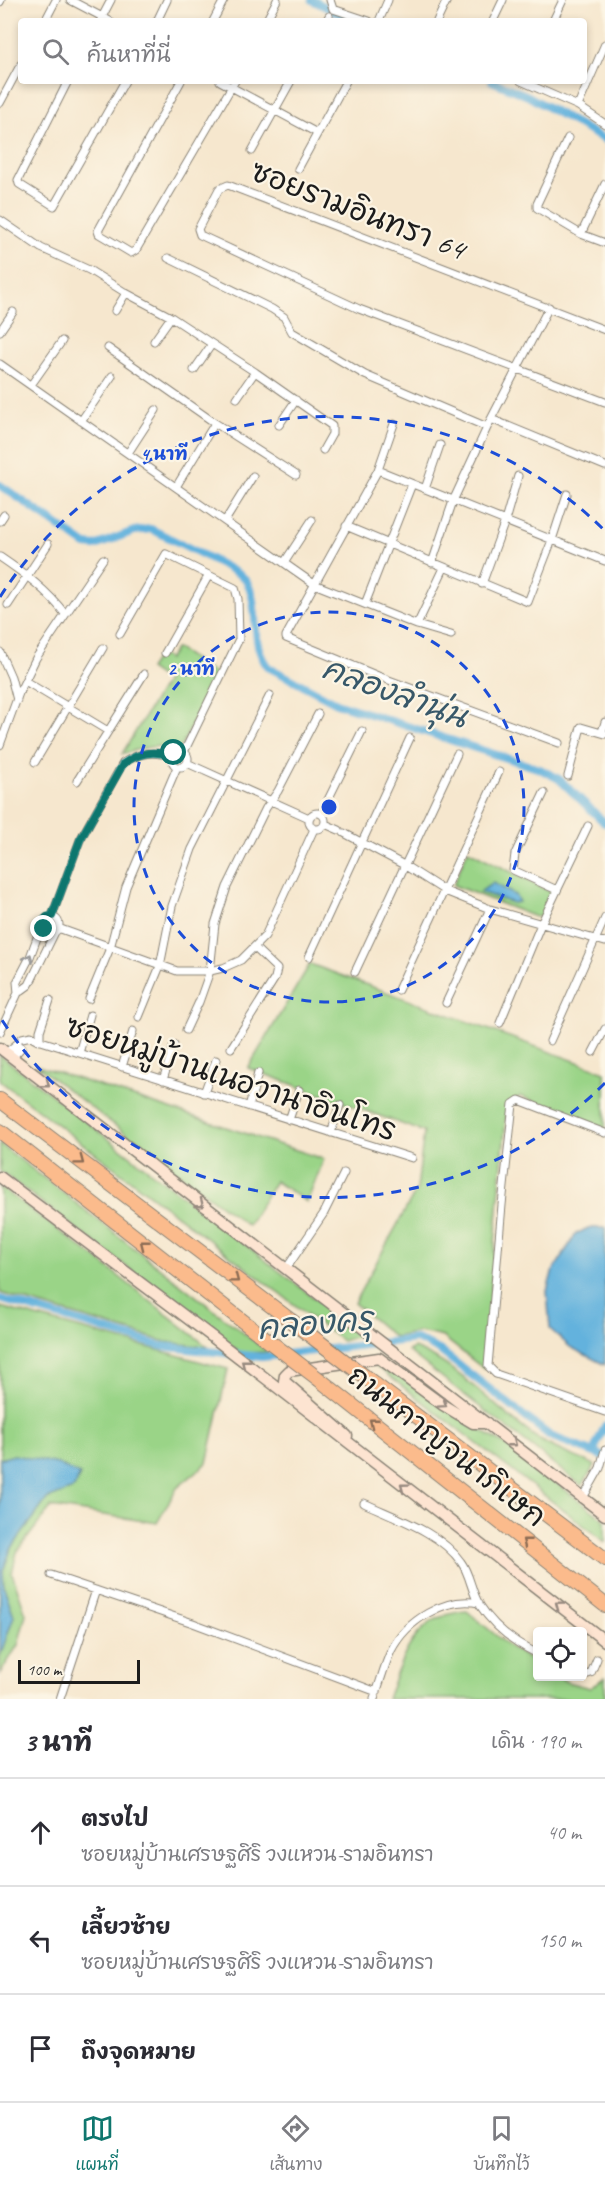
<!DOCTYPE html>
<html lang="th">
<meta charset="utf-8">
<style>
:root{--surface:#fff;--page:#f2f2f3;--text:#2b2b33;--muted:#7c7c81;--line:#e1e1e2;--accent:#0f766e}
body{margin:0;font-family:Caveat,"Playpen Sans Thai",sans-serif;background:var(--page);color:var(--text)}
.controls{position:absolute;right:18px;bottom:18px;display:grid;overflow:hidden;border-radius:6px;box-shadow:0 3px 9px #0003}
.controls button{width:54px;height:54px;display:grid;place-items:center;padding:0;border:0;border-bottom:2px solid var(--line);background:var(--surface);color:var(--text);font:30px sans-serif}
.scale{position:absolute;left:18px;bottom:15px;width:122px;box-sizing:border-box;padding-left:6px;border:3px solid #1c1c1c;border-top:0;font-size:16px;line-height:21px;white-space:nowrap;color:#1c1c1c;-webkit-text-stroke:4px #fcf5e5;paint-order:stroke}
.stop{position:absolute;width:18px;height:18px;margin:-14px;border:4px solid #0f766e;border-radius:50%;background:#fff}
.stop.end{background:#0f766e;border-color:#fff;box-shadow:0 2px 6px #0008}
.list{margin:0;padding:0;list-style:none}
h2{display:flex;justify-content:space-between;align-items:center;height:78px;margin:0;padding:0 24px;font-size:26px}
h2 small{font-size:20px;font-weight:400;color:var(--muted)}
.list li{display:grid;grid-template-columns:39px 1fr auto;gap:18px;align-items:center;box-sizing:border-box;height:108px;padding:0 24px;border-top:2px solid var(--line)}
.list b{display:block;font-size:22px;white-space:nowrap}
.list p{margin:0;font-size:20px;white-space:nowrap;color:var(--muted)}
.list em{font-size:20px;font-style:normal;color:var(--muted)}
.icon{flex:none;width:33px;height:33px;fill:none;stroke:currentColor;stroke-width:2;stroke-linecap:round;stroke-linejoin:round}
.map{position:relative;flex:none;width:605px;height:1699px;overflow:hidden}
.search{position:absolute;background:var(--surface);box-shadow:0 3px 9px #0003;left:18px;right:18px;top:18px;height:66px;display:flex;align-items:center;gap:15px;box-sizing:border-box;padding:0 21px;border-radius:6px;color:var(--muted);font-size:22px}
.sheet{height:402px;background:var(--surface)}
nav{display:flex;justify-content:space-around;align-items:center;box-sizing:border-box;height:84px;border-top:2px solid var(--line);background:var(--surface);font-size:16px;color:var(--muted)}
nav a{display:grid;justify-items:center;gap:3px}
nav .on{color:var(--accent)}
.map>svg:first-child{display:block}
.green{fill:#9ad487;stroke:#5b7852;stroke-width:1.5}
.water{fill:#63b2dd;stroke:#40677c;stroke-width:1.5}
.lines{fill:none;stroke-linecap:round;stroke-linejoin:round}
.canal{stroke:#63b2dd;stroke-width:8}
.minor-casing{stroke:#898275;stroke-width:9}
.secondary-casing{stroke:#898275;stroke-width:13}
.motorway-casing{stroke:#898275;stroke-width:16}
.minor{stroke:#fff;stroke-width:7}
.secondary{stroke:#fde4d1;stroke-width:10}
.motorway{stroke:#fbbb8c;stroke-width:14}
.motorway-bridge-casing{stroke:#898275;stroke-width:16;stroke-linecap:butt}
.motorway-bridge{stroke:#fbbb8c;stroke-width:14}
.oneway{stroke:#999}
.oneway2{stroke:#988a80}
.oneway3{stroke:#8c6c54}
.route{stroke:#0f766e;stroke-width:8}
.ring{fill:none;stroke:#1d4ed8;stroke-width:3;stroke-dasharray:10 8}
.labels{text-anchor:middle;stroke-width:4.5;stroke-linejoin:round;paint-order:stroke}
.street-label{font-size:30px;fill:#1c1c1c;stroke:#fcf5e5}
.water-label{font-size:32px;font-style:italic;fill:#385869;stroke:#fcf5e5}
.centre{fill:#1d4ed8;stroke:#fcf5e5;stroke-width:3}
.ring-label{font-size:18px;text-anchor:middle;font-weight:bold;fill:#1d4ed8;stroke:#fcf5e5;stroke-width:4.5;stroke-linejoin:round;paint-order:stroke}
</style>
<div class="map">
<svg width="605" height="1699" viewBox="0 0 605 1699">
<rect width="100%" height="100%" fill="#fcf5e5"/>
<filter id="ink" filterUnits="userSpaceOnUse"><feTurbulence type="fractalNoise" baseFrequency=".0167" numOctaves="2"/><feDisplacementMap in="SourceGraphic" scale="12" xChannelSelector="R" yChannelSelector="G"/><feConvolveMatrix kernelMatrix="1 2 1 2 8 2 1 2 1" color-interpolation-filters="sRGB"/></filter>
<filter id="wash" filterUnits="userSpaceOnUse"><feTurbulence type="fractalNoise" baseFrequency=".008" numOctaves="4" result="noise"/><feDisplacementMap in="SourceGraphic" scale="24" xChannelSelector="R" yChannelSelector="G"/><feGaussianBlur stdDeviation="1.35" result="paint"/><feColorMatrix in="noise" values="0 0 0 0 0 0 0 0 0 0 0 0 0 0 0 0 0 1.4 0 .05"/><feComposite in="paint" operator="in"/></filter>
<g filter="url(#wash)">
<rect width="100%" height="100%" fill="#f6e7ce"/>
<path class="green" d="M 176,648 L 216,674 L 181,747 C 173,750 169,747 162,746 C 148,746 135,750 122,754 L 166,681 L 149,669 L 159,654 L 168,659 Z
M 468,850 L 551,892 L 541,916 L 535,917 L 453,885 Z
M 310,964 L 605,1072 L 605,1129 L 520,1096 L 507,1106 L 484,1369 L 443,1337 L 420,1332 L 394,1337 L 354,1303 L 417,1189 L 424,1132 L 248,1068 Z
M 0,1055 L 362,1335 L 342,1341 L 0,1081 Z
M 35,1065 L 324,1159 L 307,1202 L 275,1181 L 248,1226 Z
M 0,1144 L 268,1352 L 241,1353 L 0,1171 Z
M 0,1187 L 97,1259 L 208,1347 L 166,1342 L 0,1293 Z
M 0,1307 L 228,1369 L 207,1463 L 177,1488 L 157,1523 L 51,1507 L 17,1552 L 12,1573 L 26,1614 L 18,1645 L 0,1674 Z
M 414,1348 C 461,1366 498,1413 540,1440 C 557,1451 577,1457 595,1465 L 582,1486 L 408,1351 Z
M 376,1360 L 471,1425 L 506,1445 L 605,1520 L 605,1542 L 372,1363 Z
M 467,1611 L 511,1648 L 537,1664 L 538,1676 L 558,1677 L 567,1682 L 590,1688 L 605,1677 L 605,1699 L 387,1699 C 398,1669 410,1627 444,1616 C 451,1613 460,1612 467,1611 Z"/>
<path class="water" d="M 493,883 L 515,895 L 519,902 L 513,903 L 480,892 Z
M 588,1228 L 605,1228 L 605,1365 L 570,1347 L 550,1329 L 547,1291 L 552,1273 L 576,1234 Z
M 14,1455 L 58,1464 L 80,1475 L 73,1489 L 47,1499 L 11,1549 L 3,1571 L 4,1587 L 14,1616 L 0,1656 L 0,1459 Z"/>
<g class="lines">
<path class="canal" d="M 312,0 L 353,21
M 492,81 L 528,96 L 605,140
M 0,485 L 86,545 L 95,546 L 134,531 L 151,529 C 165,536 240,572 245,579 C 262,605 248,643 268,667 L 339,704 L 540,769 L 559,779 L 605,823
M 0,1299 L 161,1346 L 262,1357 L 416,1339 L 439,1350 L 550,1436 L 605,1457
M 593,1452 L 605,1426"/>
</g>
</g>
<g filter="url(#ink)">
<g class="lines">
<defs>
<path id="minor" d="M 70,0 L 110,21
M 330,0 L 333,9 L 369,21
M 0,2 L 1,0
M 45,21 L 56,0
M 100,21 L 111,0
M 157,21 L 167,0
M 213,21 L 224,0
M 266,21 L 277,0
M 326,21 L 329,16
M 379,21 L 388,0
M 437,21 L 447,0
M 493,21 L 503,0
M 553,21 L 563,0
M 68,81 L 18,180 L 19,184 L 54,206 L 125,81
M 181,81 L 98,231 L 99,234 L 131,253 L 136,250 L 235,81
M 220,81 L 317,133
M 521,81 L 578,106 L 605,124
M 0,103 L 21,64
M 578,106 L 605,44
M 568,138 L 537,204 L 537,208 L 581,234 L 605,243
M 252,151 L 291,81
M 298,169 L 346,81
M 0,220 L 41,248 L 89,270 L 126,293 L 171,317 L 255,372 L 332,426 L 332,434 L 323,450
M 581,234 L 605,184
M 168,258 L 272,309 L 284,317 L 292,332 L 365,375 L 487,427
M 115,311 L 126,293
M 605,330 L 228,185 L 219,189 L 198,229 L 200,235 L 359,309 L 605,402
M 0,331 L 13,312
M 154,341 L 171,317
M 108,348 L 215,423 L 296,475
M 0,364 L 314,584 L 417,625 L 451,635
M 194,370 L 212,344
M 31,385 L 62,341
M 237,398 L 255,372
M 491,419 L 605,466
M 81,421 L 112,376
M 394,424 L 378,470 L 286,636 L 286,638 L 378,676 L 559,743
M 279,425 L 296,400
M 128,453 L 156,410
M 378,470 L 605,561
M 176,487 L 215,423
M 425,489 L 440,445
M 0,521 L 4,515
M 225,521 L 253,476
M 346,526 L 528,602 L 552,540 L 567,494
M 0,557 C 25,574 47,590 65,614
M 284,563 L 312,520
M 432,563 L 453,501 L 491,419 L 549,307
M 482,584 L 505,521 L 518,476
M 365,604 L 412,484
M 8,605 L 48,544
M 417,625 L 444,568
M 120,634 L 166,554 L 235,588 L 238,599 L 239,639 L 184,752
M 0,652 L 11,677 L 17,700
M 165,653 L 209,575
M 25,681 L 108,731
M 602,732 L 605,722
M 0,745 L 19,693 L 36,658 L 103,559
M172 759a8 8 0 1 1 16 0a8 8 0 1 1-16 0Z
M 35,762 L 103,648
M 187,763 L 309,818
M 568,776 L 581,727 L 605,734
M 77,781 L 144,674
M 544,793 L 515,854 L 513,870 L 557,890
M309 821a8 8 0 1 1 16 0a8 8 0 1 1-16 0Z
M 321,814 L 362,731
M 325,824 L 339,830
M 344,833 L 404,865 L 445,891 L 490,909 L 605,942
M 52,916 L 80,840 L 123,763 C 140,752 153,751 172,756
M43 925a8 8 0 1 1 16 0a8 8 0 1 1-16 0Z
M 58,928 L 177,971 L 210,971 L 223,968 L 241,960 L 265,936 L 314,829
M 309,957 L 410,738
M 355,972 L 457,754
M 398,990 L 499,772
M 18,993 L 17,982 L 30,957 L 42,924
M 89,999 L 110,948 L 126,887 L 177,767
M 446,1003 L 490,909
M 139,1017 L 160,966 L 172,906 L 192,849 L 270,695
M 500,1023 L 541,924 L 588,826
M 186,1030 L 199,1002 L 210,971 L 215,924 L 227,887 L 266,808 L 278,791 L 318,714
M 0,1032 L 18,993 L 29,985 L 55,932
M 22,1038 L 31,1036 L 38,1040 L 412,1158
M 40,1041 L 40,1031 L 50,1000
M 550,1041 L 605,918
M 231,1048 L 275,978 L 277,969 L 255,948
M 593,1052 L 605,1029
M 6,1053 L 18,1043
M 79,1053 L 90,1015
M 12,1058 L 22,1047
M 122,1067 L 133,1031
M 163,1080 L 174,1045
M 204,1093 L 216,1060
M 249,1107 L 258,1073
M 289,1120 L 299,1090
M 331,1133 L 340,1105
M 605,1133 L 519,1100 L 513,1104 L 502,1205 L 488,1366 L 496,1374 L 605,1412
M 286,1269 L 324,1213 L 344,1173
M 583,1498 L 600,1468 L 605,1450
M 364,1503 C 396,1518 440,1532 461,1562 C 470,1574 471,1591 479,1604 C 493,1626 515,1643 538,1654
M 51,1575 L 193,1623 L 377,1692
M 582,1676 L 591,1673 L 597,1659
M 60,1699 L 96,1590
M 374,1699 C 380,1683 384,1666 391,1651 C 406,1621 445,1596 479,1603"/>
<path id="secondary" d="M 0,1048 L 605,1515
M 0,1177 L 211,1336 L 605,1641
M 347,1436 L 284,1381 L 285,1375 L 289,1371 L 379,1358 L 443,1405 L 473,1423 L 487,1423"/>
<path id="motorway" d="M 0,1100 L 290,1320
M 0,1131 L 240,1319
M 364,1376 L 605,1559
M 320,1380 L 605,1605"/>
</defs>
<use href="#minor" class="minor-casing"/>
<use href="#secondary" class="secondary-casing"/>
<use href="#motorway" class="motorway-casing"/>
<use href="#minor" class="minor"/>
<use href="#secondary" class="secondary"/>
<use href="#motorway" class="motorway"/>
<defs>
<path id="motorway-bridge" d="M 240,1319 L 320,1380
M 290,1320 L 364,1376"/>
</defs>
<use href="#motorway-bridge" class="motorway-bridge-casing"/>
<use href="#motorway-bridge" class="motorway-bridge"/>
</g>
<defs><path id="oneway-chevron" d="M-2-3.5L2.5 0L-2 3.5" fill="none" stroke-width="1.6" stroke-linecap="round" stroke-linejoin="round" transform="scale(1.5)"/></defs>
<use class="oneway" href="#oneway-chevron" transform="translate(29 958) rotate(-66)"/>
<g class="oneway2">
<use href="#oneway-chevron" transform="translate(46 1084) rotate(38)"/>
<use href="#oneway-chevron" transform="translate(200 1204) rotate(38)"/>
<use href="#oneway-chevron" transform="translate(245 1363) rotate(-142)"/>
<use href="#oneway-chevron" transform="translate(443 1404) rotate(34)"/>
<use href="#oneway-chevron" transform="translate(513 1443) rotate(38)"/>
<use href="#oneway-chevron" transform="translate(404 1487) rotate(-143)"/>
<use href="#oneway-chevron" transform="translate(559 1605) rotate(-143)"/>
</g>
<g class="oneway3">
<use href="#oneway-chevron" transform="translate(80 1161) rotate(37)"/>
<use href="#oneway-chevron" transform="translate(144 1244) rotate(-142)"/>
<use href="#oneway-chevron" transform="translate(235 1279) rotate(37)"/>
<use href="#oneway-chevron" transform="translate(373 1422) rotate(-142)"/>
<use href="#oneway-chevron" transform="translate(526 1542) rotate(-142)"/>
</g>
</g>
<g class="lines" filter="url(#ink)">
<path class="route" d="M 44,929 L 43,921 L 47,917 L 52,916 L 80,840 L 123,764 C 140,752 153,750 172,756 L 174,753"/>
</g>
<g class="ring">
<circle cx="329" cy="807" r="195"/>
<path d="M605 1083A390 390 0 0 1 0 1017M0 597A390 390 0 0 1 605 531"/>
</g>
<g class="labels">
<g class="street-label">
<text transform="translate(358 210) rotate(21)" y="10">ซอยรามอินทรา 64</text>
<text transform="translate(231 1078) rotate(18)" y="10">ซอยหมู่บ้านเนอวานาอินโทร</text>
<text transform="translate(447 1446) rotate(38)" y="10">ถนนกาญจนาภิเษก</text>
</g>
<g class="water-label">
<text transform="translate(395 692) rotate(20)" y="11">คลองลำนุ่น</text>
<text transform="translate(315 1323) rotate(-5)" y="11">คลองครุ</text>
</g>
</g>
<circle cx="329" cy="807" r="9" class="centre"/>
<g class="ring-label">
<text x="164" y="460">4 นาที</text>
<text x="191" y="675">2 นาที</text>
</g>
</svg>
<div class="controls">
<button><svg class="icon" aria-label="locate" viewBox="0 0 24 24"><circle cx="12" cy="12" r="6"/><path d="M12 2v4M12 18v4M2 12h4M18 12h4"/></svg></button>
</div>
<div class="scale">100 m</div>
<div class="stop" style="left:174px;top:753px"></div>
<div class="stop end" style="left:44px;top:929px"></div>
<div class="search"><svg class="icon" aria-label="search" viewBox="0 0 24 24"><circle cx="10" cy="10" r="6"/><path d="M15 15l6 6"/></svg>ค้นหาที่นี่</div>
</div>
<section class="sheet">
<h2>3 นาที<small>เดิน · 190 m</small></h2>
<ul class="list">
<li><svg class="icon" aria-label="ahead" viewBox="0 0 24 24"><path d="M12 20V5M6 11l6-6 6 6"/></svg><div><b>ตรงไป</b><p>ซอยหมู่บ้านเศรษฐศิริ วงแหวน-รามอินทรา</p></div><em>40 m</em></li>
<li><svg class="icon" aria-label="left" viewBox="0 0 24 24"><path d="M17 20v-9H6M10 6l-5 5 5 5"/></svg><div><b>เลี้ยวซ้าย</b><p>ซอยหมู่บ้านเศรษฐศิริ วงแหวน-รามอินทรา</p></div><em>150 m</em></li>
<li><svg class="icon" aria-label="arrive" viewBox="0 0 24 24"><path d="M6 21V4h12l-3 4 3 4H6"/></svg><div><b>ถึงจุดหมาย</b></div></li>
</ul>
</section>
<nav>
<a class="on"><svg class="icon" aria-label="map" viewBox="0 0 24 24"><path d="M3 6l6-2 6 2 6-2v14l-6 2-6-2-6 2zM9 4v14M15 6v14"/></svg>แผนที่</a>
<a><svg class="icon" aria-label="directions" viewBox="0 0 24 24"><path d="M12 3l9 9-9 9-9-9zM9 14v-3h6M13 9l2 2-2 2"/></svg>เส้นทาง</a>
<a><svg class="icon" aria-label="saved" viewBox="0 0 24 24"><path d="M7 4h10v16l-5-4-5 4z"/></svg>บันทึกไว้</a>
</nav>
